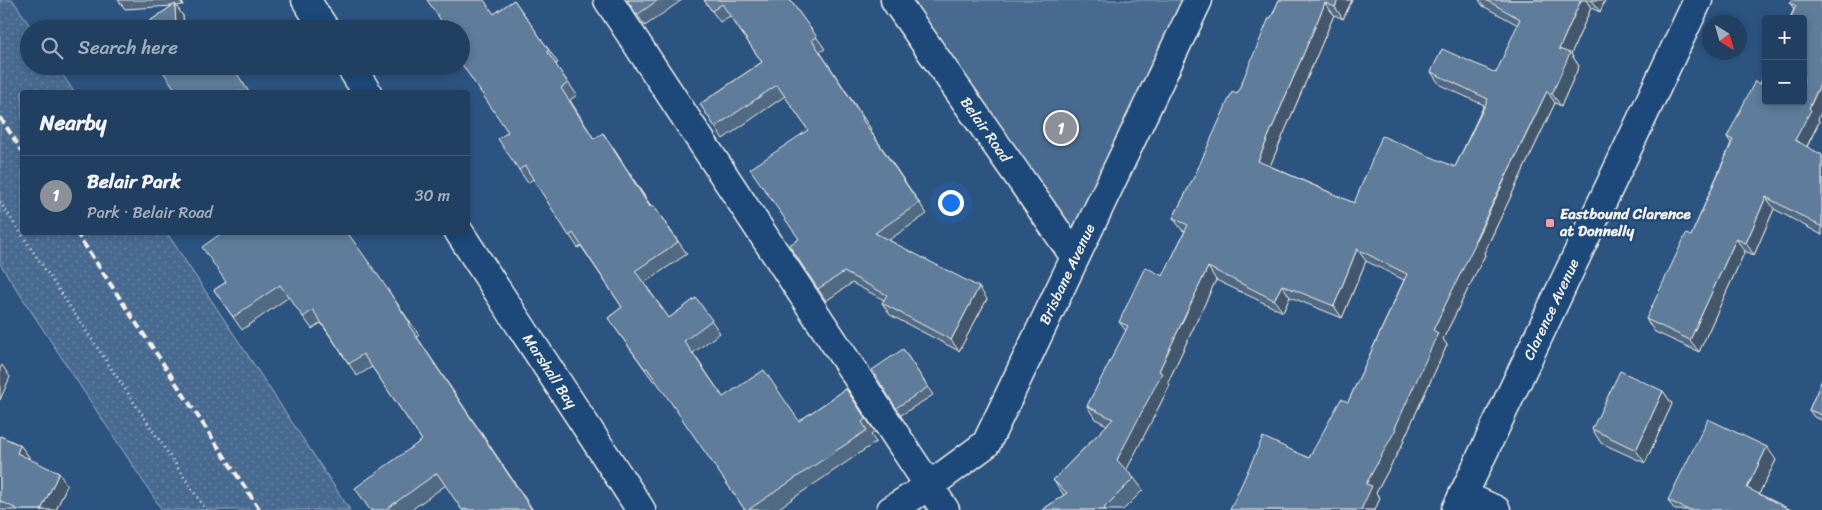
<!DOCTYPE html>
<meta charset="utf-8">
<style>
:root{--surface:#213f61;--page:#2d4a6a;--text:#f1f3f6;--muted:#a2afbd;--line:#3e5876;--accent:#8c9099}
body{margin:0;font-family:Sriracha,sans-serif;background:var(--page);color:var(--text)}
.controls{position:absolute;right:15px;top:15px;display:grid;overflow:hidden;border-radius:5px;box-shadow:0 2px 8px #0003}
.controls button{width:45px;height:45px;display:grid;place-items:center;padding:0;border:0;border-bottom:1px solid var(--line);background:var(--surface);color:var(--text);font:25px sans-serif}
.compass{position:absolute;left:1702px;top:15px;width:45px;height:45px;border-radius:50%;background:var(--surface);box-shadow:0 2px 8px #0003;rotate:143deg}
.you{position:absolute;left:950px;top:202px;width:18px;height:18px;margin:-12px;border:4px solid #fff;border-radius:50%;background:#1a73e8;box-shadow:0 0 0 8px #1a73e833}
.badge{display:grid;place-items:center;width:32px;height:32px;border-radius:50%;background:var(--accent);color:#fff;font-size:16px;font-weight:700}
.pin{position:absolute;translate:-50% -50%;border:2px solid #fff;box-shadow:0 1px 5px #0006}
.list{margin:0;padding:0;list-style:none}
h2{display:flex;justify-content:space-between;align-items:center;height:65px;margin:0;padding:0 20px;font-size:21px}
h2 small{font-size:16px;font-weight:400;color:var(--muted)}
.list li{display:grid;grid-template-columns:32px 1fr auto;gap:15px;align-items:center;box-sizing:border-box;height:80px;padding:0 20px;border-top:1px solid var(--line)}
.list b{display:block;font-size:19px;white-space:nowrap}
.list p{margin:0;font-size:16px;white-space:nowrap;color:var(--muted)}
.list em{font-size:16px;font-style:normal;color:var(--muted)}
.icon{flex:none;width:28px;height:28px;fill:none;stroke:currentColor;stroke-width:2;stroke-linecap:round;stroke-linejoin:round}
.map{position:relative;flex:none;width:1822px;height:510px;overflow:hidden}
.search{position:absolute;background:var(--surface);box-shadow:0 2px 8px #0003;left:20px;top:20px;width:450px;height:55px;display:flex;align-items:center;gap:12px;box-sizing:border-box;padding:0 18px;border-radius:28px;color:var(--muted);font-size:19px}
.panel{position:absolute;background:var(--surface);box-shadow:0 2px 8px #0003;left:20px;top:90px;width:450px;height:145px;border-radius:5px}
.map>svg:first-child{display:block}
.grass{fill:url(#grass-dots);stroke:#9eaebc}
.green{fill:#496b90;stroke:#9eaebc}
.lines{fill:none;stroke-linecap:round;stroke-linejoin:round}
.minor-casing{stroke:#f4f1e8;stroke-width:31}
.path{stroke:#f4f1e8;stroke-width:3;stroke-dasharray:1 4;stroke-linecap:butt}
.minor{stroke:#1f4a7a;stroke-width:28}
.rail{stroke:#f4f1e8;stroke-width:4;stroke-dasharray:8 4;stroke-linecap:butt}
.wall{fill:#516a84;stroke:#f4f1e8}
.shaded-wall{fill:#42566c;stroke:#f4f1e8}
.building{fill:#5e7b9a;stroke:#f4f1e8}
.poi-dot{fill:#ff9aa2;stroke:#1f4a7a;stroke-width:2}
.labels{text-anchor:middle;stroke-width:5;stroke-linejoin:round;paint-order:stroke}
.street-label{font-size:15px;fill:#f4f1e8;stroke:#1f4a7a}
.poi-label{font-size:15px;font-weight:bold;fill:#f4f1e8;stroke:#1f4a7a;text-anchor:start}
</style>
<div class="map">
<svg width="1822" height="510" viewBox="0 0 1822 510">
<defs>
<pattern id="grass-dots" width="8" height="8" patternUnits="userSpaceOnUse" patternTransform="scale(1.25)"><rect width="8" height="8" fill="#496b90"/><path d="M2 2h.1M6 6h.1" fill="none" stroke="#6481a0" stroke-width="1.8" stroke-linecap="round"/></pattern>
</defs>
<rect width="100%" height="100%" fill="#2c5481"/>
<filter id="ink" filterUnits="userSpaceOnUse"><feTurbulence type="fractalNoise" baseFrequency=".02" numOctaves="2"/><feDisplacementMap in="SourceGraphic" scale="10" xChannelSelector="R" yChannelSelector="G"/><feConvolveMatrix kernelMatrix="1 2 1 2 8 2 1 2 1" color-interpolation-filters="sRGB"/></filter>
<g filter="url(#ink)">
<path class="grass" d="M 0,0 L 13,0 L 32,29 L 29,29 L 29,66 L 57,66 L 74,92 L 22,92 L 22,232 L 167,233 L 350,510 L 162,510 L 0,264 Z"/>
<path class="green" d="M 895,0 L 1198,0 L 1075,257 Z"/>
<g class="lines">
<defs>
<g id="minor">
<path d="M 306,0 L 325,29"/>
<path d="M 608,0 L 945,510"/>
<path id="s1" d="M 895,0 L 1075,257"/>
<path d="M 350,66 L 367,92"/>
<path id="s2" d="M 459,232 L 641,510"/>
<path d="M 1463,495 L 1496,510"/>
<path id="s3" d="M 891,510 L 929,486 L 986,444 L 1198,0"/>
<path id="s4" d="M 1456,510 L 1698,0"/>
</g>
</defs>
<use href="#minor" class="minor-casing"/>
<path class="path" d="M 0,202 L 206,510"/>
<use href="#minor" class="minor"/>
<path class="rail" d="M 0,117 L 22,151
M 76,232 L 260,510"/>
</g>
<path class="wall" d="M 118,0 L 182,0 L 183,5 L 176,6 L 183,16 L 184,29 L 138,29 L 172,6 L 125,9 Z
M 514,0 L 558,63 L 555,64 L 577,95 L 570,100 L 594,139 L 603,133 L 651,206 L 653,205 L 687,254 L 644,283 L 669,318 L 696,298 L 720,333 L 693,353 L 723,397 L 799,421 L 846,389 L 875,432 L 871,435 L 876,442 L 776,510 L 745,510 L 656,380 L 654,382 L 608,318 L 622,307 L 581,246 L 578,248 L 533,179 L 528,183 L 519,170 L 508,132 L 461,29 L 494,14 Z
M 627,0 L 682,0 L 645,26 Z
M 704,0 L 790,0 L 825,49 L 820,52 L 871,129 L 870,130 L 927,214 L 889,240 L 987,299 L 959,351 L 890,315 L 882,303 L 884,300 L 852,283 L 826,301 L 818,289 L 799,239 L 808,130 L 785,96 L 723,139 L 700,104 L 762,62 L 730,16 L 720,22 Z
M 1279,0 L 1352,0 L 1343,19 L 1334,15 L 1270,166 L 1354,203 L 1455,167 L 1484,105 L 1440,85 L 1431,72 L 1496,73 L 1518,25 L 1483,6 L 1479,0 L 1605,0 L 1600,12 L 1591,8 L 1571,54 L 1579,66 L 1561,106 L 1555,103 L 1484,253 L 1485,255 L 1443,339 L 1447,345 L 1404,439 L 1404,441 L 1376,493 L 1380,498 L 1375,510 L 1230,510 L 1309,458 L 1348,402 L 1404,280 L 1366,261 L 1342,318 L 1290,297 L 1283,312 L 1216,280 L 1168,382 L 1170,385 L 1126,470 L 1134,478 L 1143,490 L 1123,510 L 1042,510 L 1064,495 L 1053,480 L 1107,425 L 1095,419 L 1087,406 L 1126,331 L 1119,322 L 1163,276 L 1185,231 L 1182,230 L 1173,218 L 1237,94 Z
M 1822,0 L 1818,119 L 1819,122 L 1807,147 L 1822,155 L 1822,235 L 1774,209 L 1754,255 L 1745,251 L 1699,352 L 1655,332 L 1646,319 L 1691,236 L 1731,143 L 1727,137 L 1760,84 L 1794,9 L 1790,3 Z
M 226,282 L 388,290 L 419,335 L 417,337 L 533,510 L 462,510 L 446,485 L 411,510 L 370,510 L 422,440 L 372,367 L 357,376 L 321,323 L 312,329 L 289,297 L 242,330 L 214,290 Z
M 903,349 L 933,395 L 901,415 L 896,408 Z
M 1822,380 L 1822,420 L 1814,417 L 1809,410 Z
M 1663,391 L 1672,404 L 1645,463 L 1601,443 L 1592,429 Z
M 0,436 L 20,445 L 29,457 L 28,459 L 67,485 L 56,510 L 0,510 Z
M 1776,460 L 1759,494 L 1791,510 L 1675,510 L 1668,500 Z"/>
<path class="shaded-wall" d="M 179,0 L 182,0 L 183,5 Z
M 1338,0 L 1352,0 L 1343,19 L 1335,7 Z
M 1581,0 L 1586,0 L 1591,8 L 1571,54 L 1579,66 L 1561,106 L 1552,94 L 1559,49 Z
M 1592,0 L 1605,0 L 1600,12 Z
M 1325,3 L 1334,15 L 1267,173 L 1258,161 Z
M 175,4 L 183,16 L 184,29 L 176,29 Z
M 1822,80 L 1822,110 L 1818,119 L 1819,122 L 1804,152 L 1795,140 Z
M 1547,91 L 1555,103 L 1484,253 L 1485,255 L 1443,339 L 1447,345 L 1404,439 L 1404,441 L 1376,493 L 1380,498 L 1375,510 L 1361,510 L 1366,484 L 1395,428 L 1433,330 Z
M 603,133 L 612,146 L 659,219 L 650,207 Z
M 1766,197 L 1774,209 L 1754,255 L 1746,243 Z
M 1736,239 L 1745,251 L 1699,352 L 1690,340 Z
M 1357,249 L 1366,261 L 1342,318 L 1334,306 Z
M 1208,267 L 1216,280 L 1168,382 L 1170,385 L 1125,473 L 1117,460 Z
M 1282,285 L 1290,297 L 1283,312 L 1274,300 Z
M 979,287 L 987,299 L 959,351 L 951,340 Z
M 2,365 L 10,377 L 0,400 L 0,369 Z
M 1663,391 L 1672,404 L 1645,463 L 1636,450 Z
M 20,445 L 29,457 L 25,465 L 17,453 Z
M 1767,447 L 1776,460 L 1756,500 L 1747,488 Z
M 59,473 L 67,485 L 56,510 L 41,510 Z"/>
<path class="building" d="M 427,0 L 484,0 L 494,14 L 514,0 L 549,50 L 547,51 L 568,83 L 561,88 L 594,139 L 603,133 L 650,207 L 653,205 L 678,242 L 635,271 L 669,318 L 696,298 L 712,320 L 684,341 L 723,397 L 764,370 L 799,421 L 846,389 L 866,419 L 862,422 L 867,430 L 748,510 L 745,510 L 647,368 L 645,369 L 608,318 L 622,307 L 573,233 L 569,236 L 525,166 L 519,170 L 498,139 L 508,132 L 461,63 L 461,29 L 447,29 Z
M 627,0 L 658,0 L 637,15 Z
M 704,0 L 790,0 L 817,37 L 812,40 L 863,118 L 862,119 L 919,203 L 875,233 L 979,287 L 951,340 L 882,303 L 887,295 L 844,272 L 818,289 L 789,245 L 799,239 L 750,169 L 808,130 L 777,85 L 715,127 L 700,104 L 762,62 L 722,4 L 712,11 Z
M 1279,0 L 1338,0 L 1335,7 L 1325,3 L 1258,161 L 1354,203 L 1382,136 L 1455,167 L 1488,99 L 1431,72 L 1442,49 L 1496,73 L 1520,19 L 1486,0 L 1581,0 L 1559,49 L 1570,53 L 1552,94 L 1547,91 L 1474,242 L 1476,242 L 1433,330 L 1438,333 L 1395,428 L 1396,429 L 1366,484 L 1372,486 L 1361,510 L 1230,510 L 1263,437 L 1309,458 L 1341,399 L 1348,402 L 1407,274 L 1357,249 L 1334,306 L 1282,285 L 1274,300 L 1208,267 L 1159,371 L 1162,373 L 1117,460 L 1134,478 L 1104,508 L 1106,510 L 1042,510 L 1067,493 L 1053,480 L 1113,419 L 1087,406 L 1128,326 L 1119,322 L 1145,267 L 1163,276 L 1188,225 L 1173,218 L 1194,177 L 1232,92 L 1237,94 L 1269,18 L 1271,18 Z
M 1792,0 L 1822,0 L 1822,80 L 1809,108 L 1811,110 L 1795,140 L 1822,155 L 1822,227 L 1766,197 L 1746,243 L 1736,239 L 1690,340 L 1646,319 L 1686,234 L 1691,236 L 1733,140 L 1727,137 L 1755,81 L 1760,84 L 1766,72 L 1766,101 L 1803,101 L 1803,19 L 1790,19 L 1796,6 L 1790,3 Z
M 175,4 L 176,29 L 138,29 Z
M 203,24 L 206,29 L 197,29 Z
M 159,66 L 232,66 L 249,92 L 184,92 L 183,90 L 180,92 L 177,92 Z
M 223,232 L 347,232 L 380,278 L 410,323 L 408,324 L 532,510 L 469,510 L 468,509 L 462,510 L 437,473 L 385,510 L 370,510 L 355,488 L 422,440 L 363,354 L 349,364 L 313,310 L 303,317 L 280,285 L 233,317 L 214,290 L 226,282 L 202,247 Z
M 903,349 L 928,387 L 896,408 L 872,370 Z
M 1620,371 L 1663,391 L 1636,450 L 1592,429 Z
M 1822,380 L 1822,415 L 1809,410 Z
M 1708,419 L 1767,447 L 1747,488 L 1791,510 L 1688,510 L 1668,500 Z
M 0,436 L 20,445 L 17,453 L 59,473 L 41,510 L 19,510 L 0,501 Z"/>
</g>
<rect class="poi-dot" x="1545" y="218" width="10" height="10" rx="2.5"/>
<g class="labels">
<g class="street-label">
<text dy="5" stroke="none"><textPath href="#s1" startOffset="158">Belair Road</textPath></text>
<text dy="5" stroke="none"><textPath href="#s3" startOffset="304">Brisbane Avenue</textPath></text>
<text dy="5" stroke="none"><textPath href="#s4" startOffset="222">Clarence Avenue</textPath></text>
<text dy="5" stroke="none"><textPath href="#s2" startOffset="166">Marshall Bay</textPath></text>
</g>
<g class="poi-label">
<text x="1560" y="219">Eastbound Clarence<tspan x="1560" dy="17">at Donnelly</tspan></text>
</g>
</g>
</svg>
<div class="controls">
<button>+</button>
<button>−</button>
</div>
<svg class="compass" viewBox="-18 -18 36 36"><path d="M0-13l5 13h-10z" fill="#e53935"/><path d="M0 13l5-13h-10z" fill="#a2afbd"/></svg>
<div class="you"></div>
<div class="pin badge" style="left:1061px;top:128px">1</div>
<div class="search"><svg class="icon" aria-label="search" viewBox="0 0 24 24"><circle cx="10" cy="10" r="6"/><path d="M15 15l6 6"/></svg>Search here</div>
<section class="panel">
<h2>Nearby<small></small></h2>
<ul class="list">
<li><span class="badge">1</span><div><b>Belair Park</b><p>Park · Belair Road</p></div><em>30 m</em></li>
</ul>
</section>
</div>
